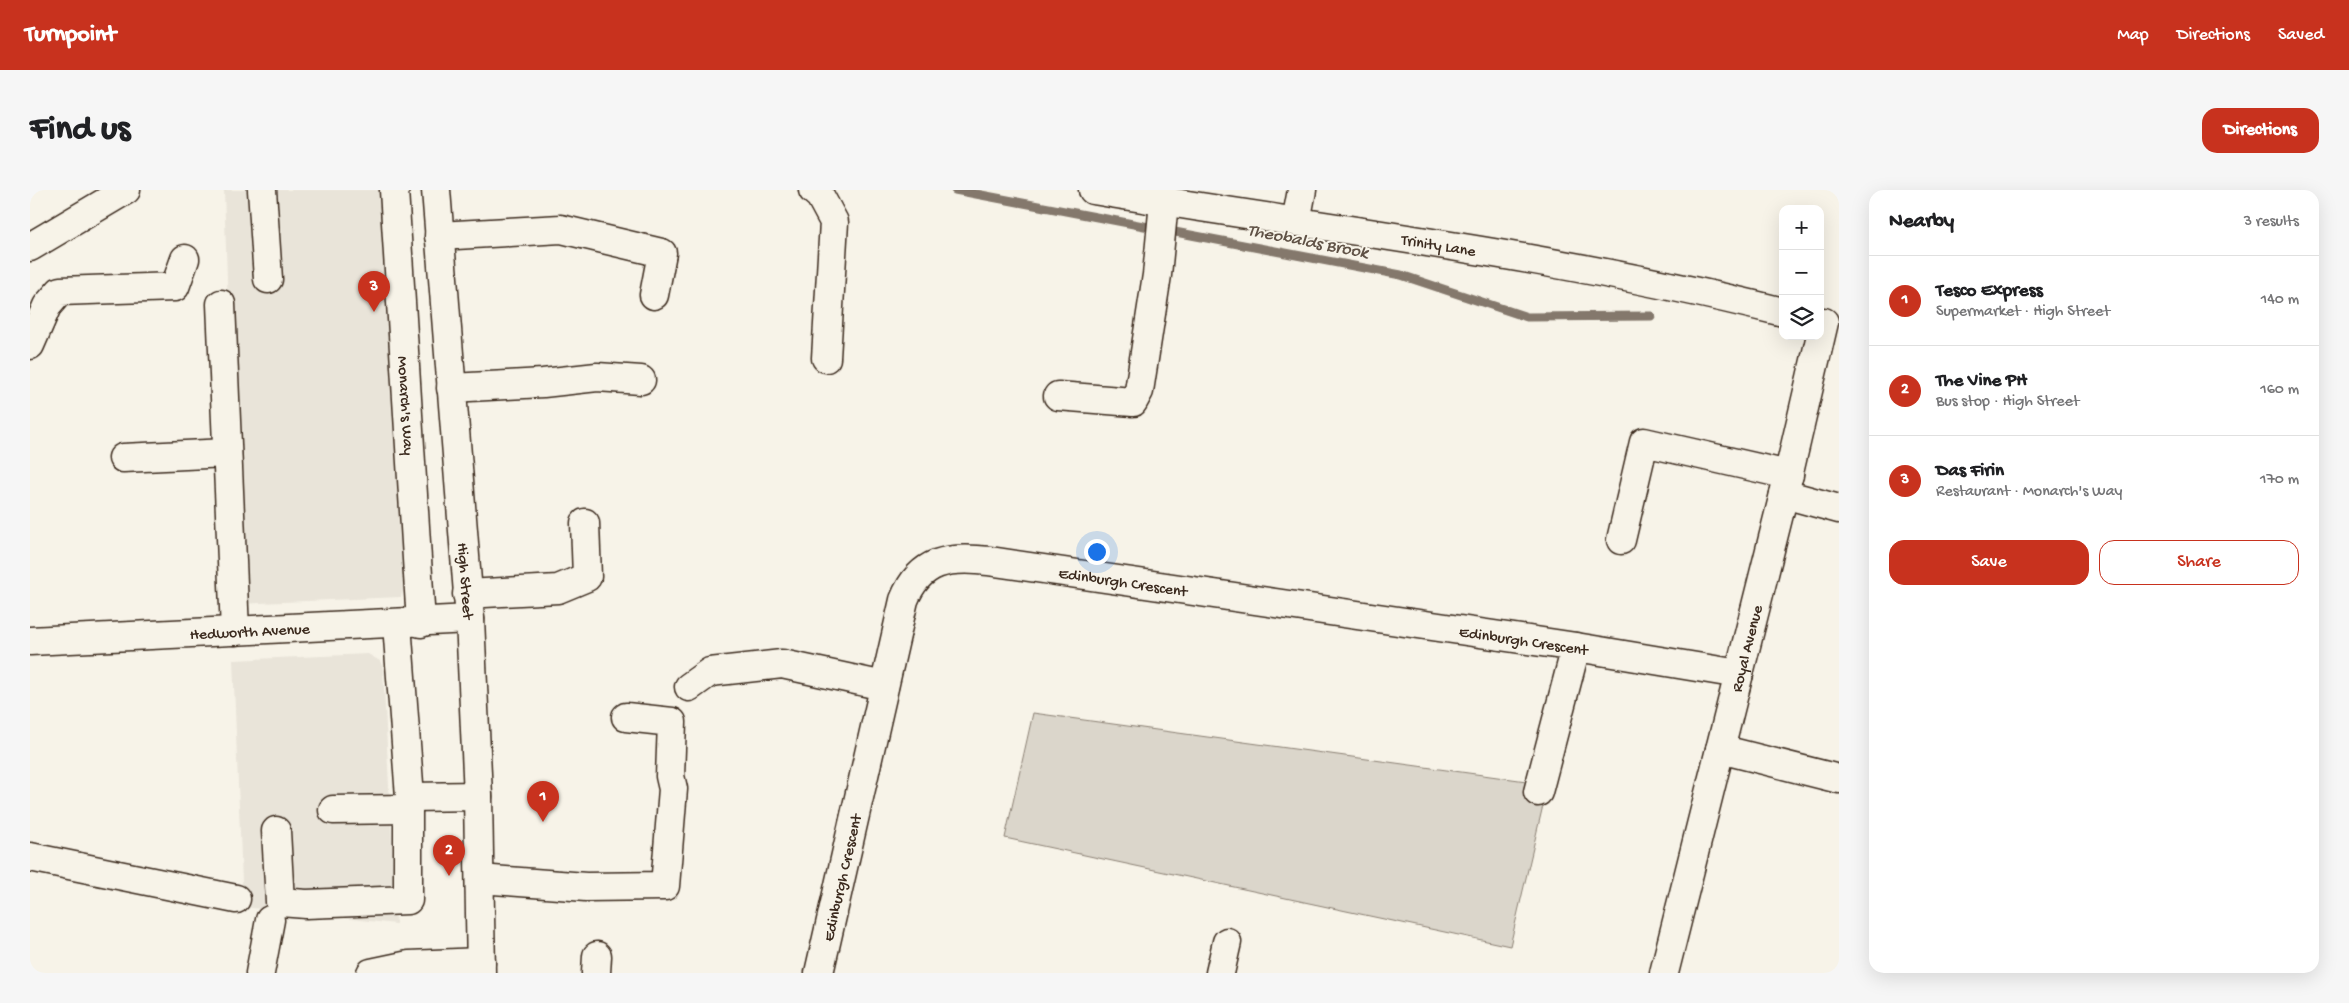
<!DOCTYPE html>
<meta charset="utf-8">
<style>
:root{--surface:#fff;--page:#f6f6f6;--text:#202124;--muted:#757577;--line:#e0e0e0;--accent:#c8321e}
body{margin:0;font-family:"Gochi Hand",sans-serif;background:var(--page);color:var(--text)}
.controls{position:absolute;right:15px;top:15px;display:grid;overflow:hidden;border-radius:10px;box-shadow:0 5px 20px #0002}
.controls button{width:45px;height:45px;display:grid;place-items:center;padding:0;border:0;border-bottom:1px solid var(--line);background:var(--surface);color:var(--text);font:25px sans-serif}
.you{position:absolute;left:1066px;top:361px;width:18px;height:18px;margin:-12px;border:4px solid #fff;border-radius:50%;background:#1a73e8;box-shadow:0 0 0 8px #1a73e833}
.badge{display:grid;place-items:center;width:32px;height:32px;border-radius:50%;background:var(--accent);color:#fff;font-size:16px;font-weight:700}
.pin{position:absolute;translate:-50% -41px;filter:drop-shadow(0 1px 2px #0008)}
.pin::after{content:'';position:absolute;top:26px;width:18px;height:15px;background:inherit;clip-path:polygon(0 0,100% 0,50% 100%)}
.list{margin:0;padding:0;list-style:none}
h2{display:flex;justify-content:space-between;align-items:center;height:65px;margin:0;padding:0 20px;font-size:21px}
h2 small{font-size:16px;font-weight:400;color:var(--muted)}
.list li{display:grid;grid-template-columns:32px 1fr auto;gap:15px;align-items:center;box-sizing:border-box;height:90px;padding:0 20px;border-top:1px solid var(--line)}
.list b{display:block;font-size:19px;white-space:nowrap}
.list p{margin:0;font-size:16px;white-space:nowrap;color:var(--muted)}
.list em{font-size:16px;font-style:normal;color:var(--muted)}
.actions{display:flex;gap:10px;padding:15px 20px}
.actions a{flex:1;padding:11px 0;border:1px solid var(--accent);border-radius:15px;text-align:center;font-size:18px;color:var(--accent)}
.actions .main{background:var(--accent);color:#fff}
.icon{flex:none;width:28px;height:28px;fill:none;stroke:currentColor;stroke-width:2;stroke-linecap:round;stroke-linejoin:round}
.map{position:relative;flex:none;width:1809px;height:783px;overflow:hidden;border-radius:15px}
header{display:flex;align-items:center;gap:30px;box-sizing:border-box;height:70px;padding:0 25px;background:var(--accent);color:#fff}
header strong{font-size:24px}
nav{display:flex;gap:28px;margin-inline-start:auto;font-size:18px}
.intro{display:flex;align-items:center;justify-content:space-between;box-sizing:border-box;height:120px;padding:0 30px}
h1{margin:0;font-size:35px}
.button{padding:12px 22px;border-radius:15px;background:var(--accent);color:#fff;font-size:18px;font-weight:700}
main{display:flex;gap:30px;padding:0 30px}
aside{flex:1;background:var(--surface);border-radius:15px;box-shadow:0 5px 20px #0002}
.map>svg:first-child{display:block}
.built{fill:#e9e4d9}
.green{fill:#dbd6cb;stroke:#8b8074}
.lines{fill:none;stroke-linecap:round;stroke-linejoin:round}
.stream{stroke:#84786c;stroke-width:9}
.minor-casing{stroke:#3b2a1e;stroke-width:31}
.major-casing{stroke:#3b2a1e;stroke-width:31}
.minor{stroke:#f7f3e8;stroke-width:28}
.major{stroke:#f7f3e8;stroke-width:28}
.labels{text-anchor:middle;stroke-width:4;stroke-linejoin:round;paint-order:stroke}
.street-label{font-size:16px;fill:#3b2a1e;stroke:#f7f3e8}
.water-label{font-size:18px;font-style:italic;fill:#5f5145;stroke:#f7f3e8}
</style>
<header>
<strong>Turnpoint</strong>
<nav><a>Map</a><a>Directions</a><a>Saved</a></nav>
</header>
<div class="intro"><h1>Find us</h1><a class="button">Directions</a></div>
<main>
<div class="map">
<svg width="1809" height="783" viewBox="0 0 1809 783">
<rect width="100%" height="100%" fill="#f7f3e8"/>
<filter id="ink" filterUnits="userSpaceOnUse"><feTurbulence type="fractalNoise" baseFrequency=".02" numOctaves="2"/><feDisplacementMap in="SourceGraphic" scale="10" xChannelSelector="R" yChannelSelector="G"/><feConvolveMatrix kernelMatrix="1 2 1 2 8 2 1 2 1" color-interpolation-filters="sRGB"/></filter>
<g filter="url(#ink)">
<path class="built" d="M 194,0 L 358,0 L 375,392 L 371,407 L 208,414 Z
M 338,464 L 350,471 L 353,478 L 366,734 L 213,717 L 203,470 Z"/>
<path class="green" d="M 1003,523 L 1518,594 L 1480,756 L 975,648 Z"/>
<g class="lines">
<path class="stream" d="M 925,0 L 1371,85 L 1497,127 L 1621,126"/>
<defs>
<g id="minor">
<path d="M 232,0 L 238,89"/>
<path id="s1" d="M 364,0 L 391,433"/>
<path d="M 783,0 L 790,6 L 804,32 L 796,168"/>
<path id="s2" d="M 1063,0 C 1293,38 1526,65 1753,122"/>
<path d="M 1266,32 L 1272,0"/>
<path d="M 409,46 L 531,39 L 632,63 L 624,105"/>
<path d="M 0,57 L 96,0"/>
<path d="M 191,114 L 205,441"/>
<path d="M 0,155 L 17,116 L 30,101 L 145,97 L 155,69"/>
<path d="M 421,198 L 513,193 L 567,187 L 611,190"/>
<path d="M 1028,206 L 1103,212 L 1109,201 L 1127,85 L 1134,12"/>
<path d="M 93,268 L 197,263"/>
<path d="M 1754,304 L 1809,319"/>
<path d="M 1591,350 L 1614,252 L 1759,285"/>
<path d="M 437,404 L 528,399 L 557,387 L 555,333"/>
<path id="s3" d="M 0,451 L 440,429"/>
<path d="M 659,497 L 680,482 L 752,474 L 854,496"/>
<path d="M 1690,559 L 1809,589"/>
<path d="M 1508,602 L 1546,457"/>
<path d="M 380,607 L 448,606"/>
<path d="M 303,620 L 378,619"/>
<path d="M 246,641 L 250,712 L 276,714 L 378,710 L 378,619 L 380,607 L 367,434"/>
<path d="M 0,667 L 206,709"/>
<path d="M 450,689 L 556,697 L 635,696 L 643,599 L 640,586 L 642,532 L 596,527"/>
<path d="M 230,783 L 240,730"/>
<path d="M 341,783 L 379,775 L 451,772"/>
<path d="M 566,783 L 567,766"/>
<path id="s4" d="M 789,783 L 874,410 C 890,370 919,366 959,371 L 1546,457 L 1709,484"/>
<path d="M 1190,783 L 1197,752"/>
<path id="s5" d="M 1634,783 L 1754,304 L 1794,132"/>
</g>
<g id="major">
<path id="s6" d="M 406,0 L 440,429 L 448,606 L 451,783"/>
</g>
</defs>
<use href="#minor" class="minor-casing"/>
<use href="#major" class="major-casing"/>
<use href="#minor" class="minor"/>
<use href="#major" class="major"/>
</g>
</g>
<g class="labels">
<g class="street-label">
<text dy="6" stroke="none"><textPath href="#s2" startOffset="350">Trinity Lane</textPath></text>
<text dy="6" stroke="none"><textPath href="#s1" startOffset="216">Monarch's Way</textPath></text>
<text dy="6" stroke="none"><textPath href="#s6" startOffset="392">High Street</textPath></text>
<text dy="6" stroke="none"><textPath href="#s4" startOffset="621">Edinburgh Crescent</textPath></text>
<text dy="6" stroke="none"><textPath href="#s3" startOffset="220">Hedworth Avenue</textPath></text>
<text dy="6" stroke="none"><textPath href="#s4" startOffset="1026">Edinburgh Crescent</textPath></text>
<text dy="6" stroke="none"><textPath href="#s5" startOffset="335">Royal Avenue</textPath></text>
<text dy="6" stroke="none"><textPath href="#s4" startOffset="98">Edinburgh Crescent</textPath></text>
</g>
<g class="water-label">
<text transform="translate(1278 50) rotate(11)" y="6">Theobalds Brook</text>
</g>
</g>
</svg>
<div class="controls">
<button>+</button>
<button>−</button>
<button><svg class="icon" aria-label="layers" viewBox="0 0 24 24"><path d="M12 4l9 5-9 5-9-5zM3 14l9 5 9-5"/></svg></button>
</div>
<div class="you"></div>
<div class="pin badge" style="left:513px;top:632px">1</div>
<div class="pin badge" style="left:419px;top:686px">2</div>
<div class="pin badge" style="left:344px;top:122px">3</div>
</div>
<aside>
<h2>Nearby<small>3 results</small></h2>
<ul class="list">
<li><span class="badge">1</span><div><b>Tesco Express</b><p>Supermarket · High Street</p></div><em>140 m</em></li>
<li><span class="badge">2</span><div><b>The Vine PH</b><p>Bus stop · High Street</p></div><em>160 m</em></li>
<li><span class="badge">3</span><div><b>Das Firin</b><p>Restaurant · Monarch's Way</p></div><em>170 m</em></li>
</ul>
<div class="actions"><a class="main">Save</a><a>Share</a></div>
</aside>
</main>
